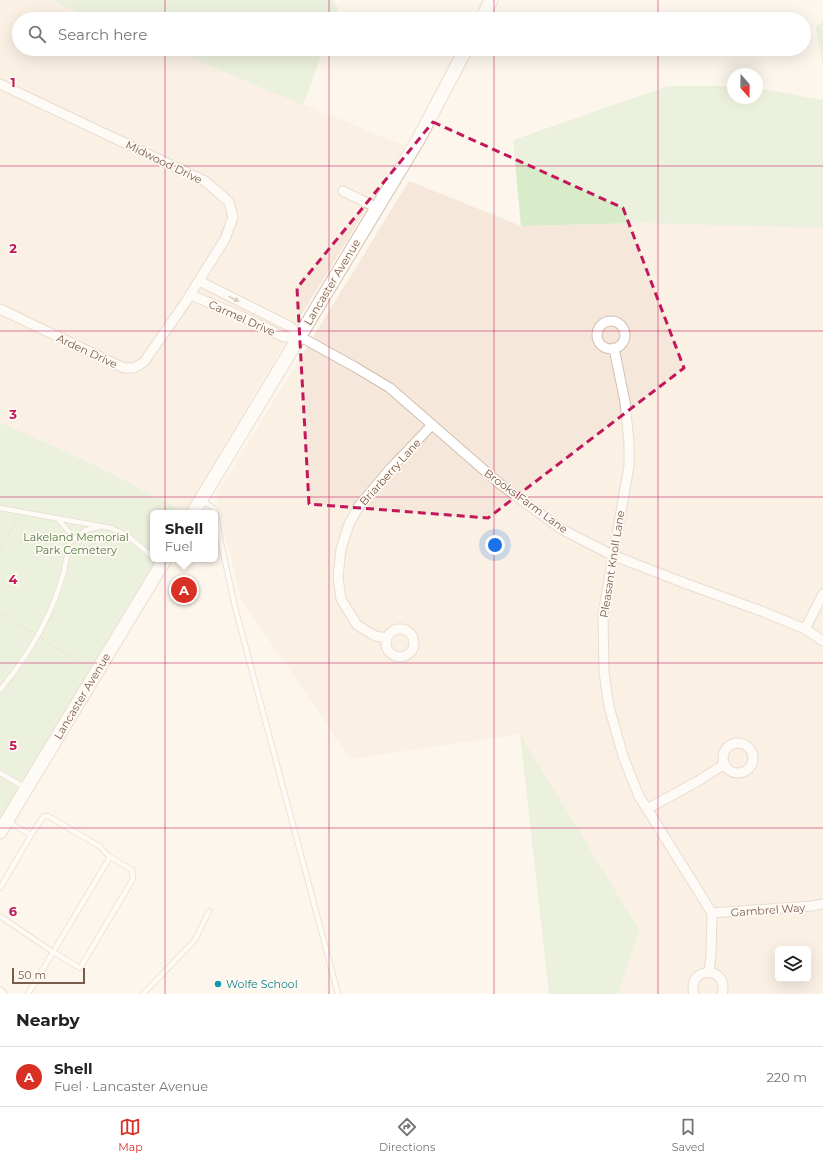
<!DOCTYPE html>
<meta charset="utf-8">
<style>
:root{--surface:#fff;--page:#f2f2f2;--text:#222;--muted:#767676;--line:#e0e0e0;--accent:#d93025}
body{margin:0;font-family:Montserrat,sans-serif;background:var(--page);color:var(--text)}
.controls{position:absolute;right:12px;bottom:12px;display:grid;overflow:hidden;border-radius:6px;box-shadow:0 4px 16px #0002}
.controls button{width:36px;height:36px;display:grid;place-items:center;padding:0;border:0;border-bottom:1px solid var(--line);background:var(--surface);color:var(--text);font:20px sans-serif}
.compass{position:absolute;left:727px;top:68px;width:36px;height:36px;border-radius:50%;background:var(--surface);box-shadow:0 4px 16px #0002;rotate:160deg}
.scale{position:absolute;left:12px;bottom:10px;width:73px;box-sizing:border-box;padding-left:4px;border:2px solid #7a5c4d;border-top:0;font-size:11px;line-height:14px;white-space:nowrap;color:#7a5c4d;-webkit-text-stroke:3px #fffaf3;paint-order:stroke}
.you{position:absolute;left:495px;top:545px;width:14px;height:14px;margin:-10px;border:3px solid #fff;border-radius:50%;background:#1a73e8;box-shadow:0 0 0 6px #1a73e833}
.badge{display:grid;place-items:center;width:26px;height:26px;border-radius:50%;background:var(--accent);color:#fff;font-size:13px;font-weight:700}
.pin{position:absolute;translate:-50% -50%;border:2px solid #fff;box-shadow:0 1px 4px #0006}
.popup{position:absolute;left:150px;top:510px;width:68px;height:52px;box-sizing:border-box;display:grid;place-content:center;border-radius:6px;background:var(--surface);filter:drop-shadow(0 1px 3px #0005);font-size:13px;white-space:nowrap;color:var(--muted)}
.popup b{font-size:15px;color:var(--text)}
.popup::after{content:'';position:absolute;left:50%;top:100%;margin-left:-8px;border:8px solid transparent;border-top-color:var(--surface)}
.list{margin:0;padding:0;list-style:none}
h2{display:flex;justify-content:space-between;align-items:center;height:52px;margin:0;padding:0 16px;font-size:17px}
h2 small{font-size:13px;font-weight:400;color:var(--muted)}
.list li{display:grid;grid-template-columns:26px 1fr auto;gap:12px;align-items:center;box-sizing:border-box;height:60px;padding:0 16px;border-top:1px solid var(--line)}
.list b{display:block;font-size:15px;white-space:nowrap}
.list p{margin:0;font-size:13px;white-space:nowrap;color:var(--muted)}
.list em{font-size:13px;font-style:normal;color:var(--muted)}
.icon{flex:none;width:22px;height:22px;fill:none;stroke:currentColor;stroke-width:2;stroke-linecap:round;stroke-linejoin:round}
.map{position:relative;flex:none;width:823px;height:994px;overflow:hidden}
.search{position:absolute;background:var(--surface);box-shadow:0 4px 16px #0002;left:12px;right:12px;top:12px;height:44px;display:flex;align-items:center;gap:10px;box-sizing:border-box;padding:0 14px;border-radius:22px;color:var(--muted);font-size:15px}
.sheet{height:112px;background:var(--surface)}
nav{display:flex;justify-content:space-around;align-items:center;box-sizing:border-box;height:56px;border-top:1px solid var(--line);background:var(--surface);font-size:11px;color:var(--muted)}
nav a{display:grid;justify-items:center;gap:2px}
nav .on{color:var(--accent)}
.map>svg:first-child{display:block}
.residential{fill:#f5e8da;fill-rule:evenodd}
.green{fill:#d8ecc9}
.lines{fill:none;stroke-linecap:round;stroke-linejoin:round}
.service-casing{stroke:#d1beb0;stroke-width:6}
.minor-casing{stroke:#d1beb0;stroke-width:11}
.secondary-casing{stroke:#d6c0b0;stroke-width:15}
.path{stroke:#d9b8a5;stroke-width:2;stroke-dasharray:1 3;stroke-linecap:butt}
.service{stroke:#fff;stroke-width:4.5}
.minor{stroke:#fff;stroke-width:9}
.secondary{stroke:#fff;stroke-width:13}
.oneway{fill:#af9d94}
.marked{fill:none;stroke:#c2185b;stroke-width:3;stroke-dasharray:8 5;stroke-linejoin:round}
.grid{fill:none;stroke:#c2185b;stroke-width:1;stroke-opacity:0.55}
.culture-dot{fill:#0f9aa8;stroke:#fffaf3;stroke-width:1.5}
.labels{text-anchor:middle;stroke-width:3.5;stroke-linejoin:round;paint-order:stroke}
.street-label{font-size:11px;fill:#7a5c4d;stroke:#fffaf3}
.park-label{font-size:11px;fill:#537a41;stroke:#fffaf3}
.culture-label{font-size:11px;fill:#0d838f;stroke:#fffaf3;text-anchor:start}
.grid-label{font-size:13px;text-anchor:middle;font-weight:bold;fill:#c2185b;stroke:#fffaf3;stroke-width:3.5;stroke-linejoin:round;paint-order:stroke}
</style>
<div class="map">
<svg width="823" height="994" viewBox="0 0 823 994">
<rect width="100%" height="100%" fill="#fdf6ec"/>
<path class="residential" d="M 0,0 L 50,0 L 96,19 L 19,19 L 19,49 L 169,49 L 405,146 L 300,317 L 227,441 L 188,513 L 99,467 L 0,422 Z
M 409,181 L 521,226 L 641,223 L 823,228 L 823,994 L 618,994 L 640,931 L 520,734 L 351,759 L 241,599 L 216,495 ZM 778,949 L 808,949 L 808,979 L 778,979 Z"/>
<path class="green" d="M 50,0 L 332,0 L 338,8 L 334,19 L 96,19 Z
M 823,20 L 823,68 L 816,27 Z
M 169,49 L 324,49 L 303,105 Z
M 668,86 L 733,86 L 733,98 L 757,98 L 757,88 L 823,100 L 823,228 L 641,223 L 521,226 L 513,140 Z
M 0,422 L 99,467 L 187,513 L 153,513 L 153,559 L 160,559 L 0,824 Z
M 520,734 L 640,931 L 618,994 L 549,994 Z"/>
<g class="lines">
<defs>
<path id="service" d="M 203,501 L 215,509 L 222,548 L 235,607 L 338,994
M 0,508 L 111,528 L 128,536 L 153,557
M 69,543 L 86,530 L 99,527
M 0,690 C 38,644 66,593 70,533 L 57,518
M 0,773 L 26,788
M 8,822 L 31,835
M 0,888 L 31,835 L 44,816 L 48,816 L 99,846 L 110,857 L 28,994
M 0,916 L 53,952 L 80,968 L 133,879 L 132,870 L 110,857
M 143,994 L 195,940 L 209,911"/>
<path id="minor" d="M 0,84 L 205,181 L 229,202 L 233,217 L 225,239 L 185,303 L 144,362 L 134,368 L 124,368 L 0,309
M 343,191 L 377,208
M 199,281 L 291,327 L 299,336 L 355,367 L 390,388 L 500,484 L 561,529 L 612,555 L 687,584 L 761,611 L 805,629 L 823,641
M 191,295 L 243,317 L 284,337 L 299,336
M597 335a14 14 0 1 1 28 0a14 14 0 1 1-28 0Z
M 614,348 L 625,402 L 629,443 L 629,466 L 603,614 L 604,672 L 609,707 L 624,759 L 639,796 L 712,913 L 711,955 L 709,972
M386 643a14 14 0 1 1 28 0a14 14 0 1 1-28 0Z
M 805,629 L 823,594
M 387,638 L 375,636 L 357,625 L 341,599 L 338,577 L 341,549 L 349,524 L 359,506 L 391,468 L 432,425
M723 758a15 15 0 1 1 30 0a15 15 0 1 1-30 0Z
M 647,809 L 698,781 L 725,764
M 712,913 L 812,906 L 823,904
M 0,992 L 2,994
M 694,994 C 686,966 730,965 722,994"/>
<path id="secondary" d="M 482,19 L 491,0
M 193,513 L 418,140 L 466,49
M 0,832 L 165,559"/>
</defs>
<use href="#service" class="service-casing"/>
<use href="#minor" class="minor-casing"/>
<use href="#secondary" class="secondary-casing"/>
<path class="path" d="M 0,550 L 18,518
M 0,613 L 32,633
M 42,639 L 86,665"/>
<use href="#service" class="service"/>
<use href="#minor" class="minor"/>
<use href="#secondary" class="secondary"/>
</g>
<defs><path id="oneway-solid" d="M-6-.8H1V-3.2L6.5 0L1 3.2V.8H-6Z"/></defs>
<use class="oneway" href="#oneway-solid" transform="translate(234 299) rotate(26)"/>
<path d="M0 0H823V994H0ZM 433,122 L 623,208 L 684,368 L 488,518 L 309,504 L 297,288 Z" fill="#fdf6ec" fill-opacity=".55" fill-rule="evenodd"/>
<path class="marked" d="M 433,122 L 623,208 L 684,368 L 488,518 L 309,504 L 297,288 Z"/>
<path class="grid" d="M 165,0 L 165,19M 329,0 L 329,19M 494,0 L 494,19M 658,0 L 658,19M 165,49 L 165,994M 329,49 L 329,994M 494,49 L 494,994M 658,49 L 658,994M 0,166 L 823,166M 0,331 L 823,331M 0,497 L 823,497M 0,663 L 823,663M 0,828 L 823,828"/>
<circle class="culture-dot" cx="218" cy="984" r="4"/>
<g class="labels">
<g class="street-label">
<text transform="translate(164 162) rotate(26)" y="4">Midwood Drive</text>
<text transform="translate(332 282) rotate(-59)" y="4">Lancaster Avenue</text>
<text transform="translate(242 318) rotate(24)" y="4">Carmel Drive</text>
<text transform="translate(87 351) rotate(25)" y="4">Arden Drive</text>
<text transform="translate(390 472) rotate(-48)" y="4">Briarberry Lane</text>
<text transform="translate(526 501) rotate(36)" y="4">Brooks Farm Lane</text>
<text transform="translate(612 564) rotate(-81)" y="4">Pleasant Knoll Lane</text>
<text transform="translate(82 696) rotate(-59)" y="4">Lancaster Avenue</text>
<text transform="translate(768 910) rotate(-4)" y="4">Gambrel Way</text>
</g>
<g class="park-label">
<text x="76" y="541">Lakeland Memorial<tspan x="76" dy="13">Park Cemetery</tspan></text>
</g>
<g class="culture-label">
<text x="226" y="988">Wolfe School</text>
</g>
</g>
<g class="grid-label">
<text x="13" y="87">1</text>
<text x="13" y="253">2</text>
<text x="13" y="419">3</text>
<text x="13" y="584">4</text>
<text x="13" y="750">5</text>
<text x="13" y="916">6</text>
</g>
</svg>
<div class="controls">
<button><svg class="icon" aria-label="layers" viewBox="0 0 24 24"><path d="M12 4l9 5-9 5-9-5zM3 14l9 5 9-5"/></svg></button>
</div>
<svg class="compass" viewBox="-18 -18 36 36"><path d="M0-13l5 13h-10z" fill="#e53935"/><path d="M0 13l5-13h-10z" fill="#767676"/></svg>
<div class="scale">50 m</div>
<div class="you"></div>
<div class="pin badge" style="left:184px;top:590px">A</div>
<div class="popup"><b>Shell</b>Fuel</div>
<div class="search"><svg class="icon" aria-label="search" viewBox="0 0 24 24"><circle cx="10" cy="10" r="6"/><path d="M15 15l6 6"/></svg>Search here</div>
</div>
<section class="sheet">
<h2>Nearby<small></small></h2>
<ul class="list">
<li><span class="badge">A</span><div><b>Shell</b><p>Fuel · Lancaster Avenue</p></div><em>220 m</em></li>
</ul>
</section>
<nav>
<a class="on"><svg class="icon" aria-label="map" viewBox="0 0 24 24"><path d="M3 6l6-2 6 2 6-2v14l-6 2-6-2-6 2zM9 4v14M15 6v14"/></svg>Map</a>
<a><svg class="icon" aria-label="directions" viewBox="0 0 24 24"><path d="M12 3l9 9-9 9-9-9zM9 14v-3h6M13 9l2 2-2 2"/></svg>Directions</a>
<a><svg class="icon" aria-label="saved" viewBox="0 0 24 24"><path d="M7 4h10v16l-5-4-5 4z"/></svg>Saved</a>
</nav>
